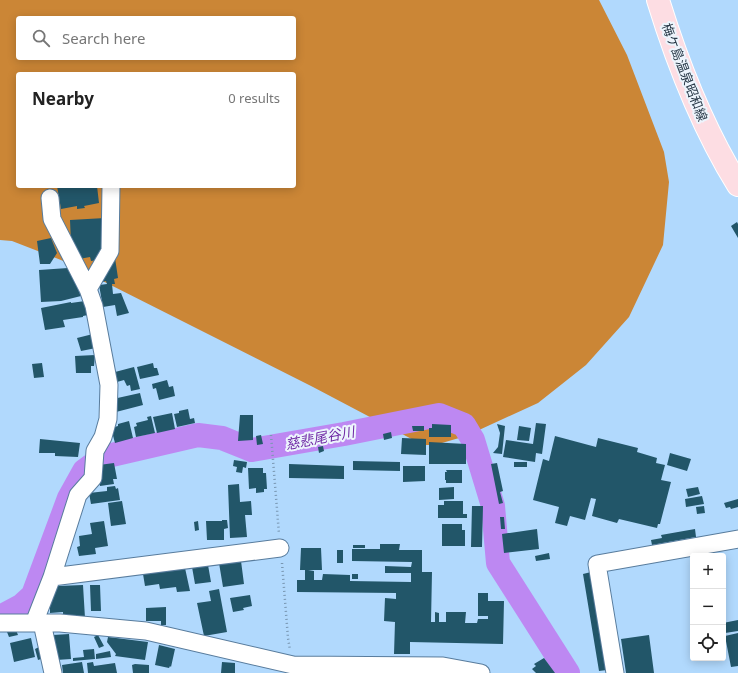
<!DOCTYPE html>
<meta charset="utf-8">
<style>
:root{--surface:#fff;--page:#f2f2f2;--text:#222;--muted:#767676;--line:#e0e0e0}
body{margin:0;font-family:"Noto Sans","Noto Sans JP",sans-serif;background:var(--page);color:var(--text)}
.controls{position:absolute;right:12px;bottom:12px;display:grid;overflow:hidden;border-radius:4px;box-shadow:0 2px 10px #0003}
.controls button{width:36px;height:36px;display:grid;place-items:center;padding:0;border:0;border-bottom:1px solid var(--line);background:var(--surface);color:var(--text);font:20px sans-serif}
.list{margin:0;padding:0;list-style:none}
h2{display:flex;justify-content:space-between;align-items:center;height:52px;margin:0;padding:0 16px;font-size:17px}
h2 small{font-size:13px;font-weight:400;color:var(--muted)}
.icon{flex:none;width:22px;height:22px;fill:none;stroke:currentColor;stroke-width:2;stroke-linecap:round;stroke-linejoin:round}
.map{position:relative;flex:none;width:738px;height:673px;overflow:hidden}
.search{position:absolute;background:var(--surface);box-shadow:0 2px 10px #0003;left:16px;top:16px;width:280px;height:44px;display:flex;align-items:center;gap:10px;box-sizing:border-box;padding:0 14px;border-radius:4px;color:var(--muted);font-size:15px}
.panel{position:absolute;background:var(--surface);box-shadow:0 2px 10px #0003;left:16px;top:72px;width:280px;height:116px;border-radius:4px}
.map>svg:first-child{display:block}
.forest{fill:#cb8636;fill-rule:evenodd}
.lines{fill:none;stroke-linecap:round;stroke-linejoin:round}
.river{stroke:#bd88f2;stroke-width:24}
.building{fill:#225669}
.minor-casing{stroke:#587c9d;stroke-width:19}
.major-casing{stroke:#fff;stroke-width:24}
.path{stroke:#7997b2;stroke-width:2.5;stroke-dasharray:1 3;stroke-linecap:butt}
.minor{stroke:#fff;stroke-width:17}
.major{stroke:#fddde3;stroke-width:22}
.labels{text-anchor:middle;stroke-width:4;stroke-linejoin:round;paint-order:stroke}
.street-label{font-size:13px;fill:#283847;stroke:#edf5fd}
.water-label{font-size:14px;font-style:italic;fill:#702aa5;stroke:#edf5fd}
</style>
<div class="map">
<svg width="738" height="673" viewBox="0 0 738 673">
<rect width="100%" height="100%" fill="#b1d9fd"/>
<path class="forest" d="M 0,0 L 599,0 L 627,55 L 664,152 L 669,182 L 663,245 L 629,317 L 586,365 L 538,403 L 466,436 L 435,445 L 423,445 L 313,387 L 61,260 L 12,241 L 0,240 ZM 18,18 L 294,18 L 294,58 L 18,58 ZM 18,74 L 294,74 L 294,186 L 18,186 Z"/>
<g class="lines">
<path class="river" d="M 0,617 L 21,606 L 33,595 L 69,498 L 84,471 L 103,457 L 198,435 L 222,438 L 252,450 L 344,434 L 439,415 L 464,425 L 473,440 L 493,506 L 498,563 L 568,673"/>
</g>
<path class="building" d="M 57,186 L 97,186 L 99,203 L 84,206 L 85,208 L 77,209 L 77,206 L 61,209 Z
M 105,218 L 105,253 L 99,260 L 91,261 L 90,257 L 79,259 L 71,243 L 70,220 Z
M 737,222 L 738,224 L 738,238 L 731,226 Z
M 51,238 L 57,253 L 50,264 L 40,264 L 37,241 Z
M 115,258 L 118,278 L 114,279 L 115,284 L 112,284 L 113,294 L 121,293 L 129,313 L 117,316 L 115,305 L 103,307 L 99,285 L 107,284 L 106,281 L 102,282 L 102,279 Z
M 68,268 L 81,296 L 61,301 L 41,302 L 39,270 Z
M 85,301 L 88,315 L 83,316 L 83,317 L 63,320 L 65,327 L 45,330 L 41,308 L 71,302 L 71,303 Z
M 93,334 L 96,348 L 81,351 L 77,338 Z
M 95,355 L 94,366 L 91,366 L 91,373 L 76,373 L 75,356 Z
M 42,363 L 44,377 L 34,378 L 32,364 Z
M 153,363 L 154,368 L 157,368 L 159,375 L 140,379 L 137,367 Z
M 134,367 L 140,389 L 131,391 L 130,385 L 127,386 L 124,380 L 117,382 L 115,372 Z
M 167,380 L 169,387 L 173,386 L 175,396 L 159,400 L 156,388 L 153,389 L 152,384 Z
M 140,393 L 143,405 L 116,412 L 113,399 Z
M 188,409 L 190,419 L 194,418 L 195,423 L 177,427 L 174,414 L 179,413 L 179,411 Z
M 172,413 L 175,429 L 157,433 L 153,417 Z
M 240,415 L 253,415 L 253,440 L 238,441 Z
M 151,416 L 155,433 L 136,437 L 134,427 L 137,426 L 136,423 L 148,420 L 147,417 Z
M 129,421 L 133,438 L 115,443 L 111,428 L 118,426 L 118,424 Z
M 536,423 L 546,424 L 542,454 L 536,453 L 535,462 L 503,457 L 506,440 L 533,444 Z
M 432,424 L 451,425 L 451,437 L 429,437 L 429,428 L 432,428 Z
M 497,424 L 505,426 L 502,454 L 493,453 L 498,447 L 500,433 Z
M 412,426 L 424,426 L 424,431 L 413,431 Z
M 519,426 L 531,428 L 529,441 L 517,440 Z
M 391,432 L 392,438 L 384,440 L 383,434 Z
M 261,435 L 263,444 L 257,445 L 256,436 Z
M 555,436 L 596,447 L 598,438 L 638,448 L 637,452 L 657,458 L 656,463 L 665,465 L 661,480 L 671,482 L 660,524 L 658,524 L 657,528 L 619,519 L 617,523 L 592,516 L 596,499 L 591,498 L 585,520 L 570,516 L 567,526 L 555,523 L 559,507 L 533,500 L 543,459 L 549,461 Z
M 402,438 L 426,439 L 426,455 L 401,454 Z
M 40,439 L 80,443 L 78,457 L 55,456 L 55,453 L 39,453 Z
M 429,442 L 466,444 L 466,464 L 429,464 Z
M 323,446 L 324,451 L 319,453 L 318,447 Z
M 670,453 L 691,459 L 687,471 L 667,465 Z
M 234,460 L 247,462 L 246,468 L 243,467 L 242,473 L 236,472 L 237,467 L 233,466 Z
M 353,461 L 400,462 L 400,471 L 353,470 Z
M 514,462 L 527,462 L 527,467 L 514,467 Z
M 114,463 L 117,479 L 113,479 L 114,484 L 100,486 L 99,480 L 102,480 L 99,465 Z
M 497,463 L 503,491 L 500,492 L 503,503 L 499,504 L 491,464 Z
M 289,464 L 344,466 L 344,479 L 289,478 Z
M 403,466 L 425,466 L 425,481 L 403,482 Z
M 248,468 L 263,468 L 263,473 L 266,473 L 267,489 L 264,489 L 264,492 L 256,493 L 256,488 L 249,489 Z
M 446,470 L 462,470 L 462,483 L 446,483 L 446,480 L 445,480 L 445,472 L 447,472 Z
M 239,484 L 240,502 L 251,501 L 252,515 L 245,515 L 247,537 L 230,538 L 228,485 Z
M 115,486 L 116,489 L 118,488 L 120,500 L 91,504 L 89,493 L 107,491 L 107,487 Z
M 454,487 L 454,499 L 439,500 L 439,488 Z
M 698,487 L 700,494 L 688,497 L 686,489 Z
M 702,496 L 704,504 L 686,507 L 685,499 Z
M 738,499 L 738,507 L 731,509 L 730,507 L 726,508 L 724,503 Z
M 122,501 L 126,524 L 111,526 L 108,503 Z
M 444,501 L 463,501 L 463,514 L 467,514 L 467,518 L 438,518 L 438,505 L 444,505 Z
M 472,506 L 483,506 L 482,547 L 471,547 Z
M 704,506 L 705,513 L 697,514 L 696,507 Z
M 500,517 L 504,517 L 505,529 L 501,529 Z
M 222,520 L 227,520 L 228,528 L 224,529 L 224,540 L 207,540 L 206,521 L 222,521 Z
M 104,521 L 108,546 L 95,548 L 96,554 L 79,556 L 77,547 L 80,546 L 79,536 L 92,534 L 90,523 Z
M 198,521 L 199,530 L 195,531 L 194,522 Z
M 442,524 L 462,524 L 462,530 L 465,530 L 465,546 L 442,546 Z
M 537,529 L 539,549 L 504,553 L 502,534 Z
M 695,529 L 696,537 L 652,545 L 651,540 L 662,538 L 661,535 Z
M 380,544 L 400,544 L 399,550 L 422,550 L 422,572 L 432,572 L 431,622 L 435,622 L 435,612 L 439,613 L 439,622 L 446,622 L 446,612 L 466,612 L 465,623 L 477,623 L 478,619 L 488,619 L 488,616 L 478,616 L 478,593 L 488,593 L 488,601 L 504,601 L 503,644 L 410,642 L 410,654 L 394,654 L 395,622 L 384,621 L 385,598 L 396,599 L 396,593 L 297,592 L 297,580 L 305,580 L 305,570 L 300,570 L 301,548 L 321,548 L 322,570 L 308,570 L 314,571 L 314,580 L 322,580 L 323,574 L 350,575 L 350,581 L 411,582 L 411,573 L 385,573 L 385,566 L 411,567 L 412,562 L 352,561 L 352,549 L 380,549 Z
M 353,545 L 365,545 L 365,548 L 353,548 Z
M 337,550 L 343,550 L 343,563 L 337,563 Z
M 549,553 L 550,559 L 536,561 L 535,556 Z
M 241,561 L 244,584 L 223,587 L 219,563 Z
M 208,565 L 211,582 L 195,584 L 192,567 Z
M 185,568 L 190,591 L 177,592 L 176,587 L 160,589 L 159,584 L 145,586 L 143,574 Z
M 591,572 L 607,670 L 599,671 L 583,574 Z
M 352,574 L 358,574 L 358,579 L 352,579 Z
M 83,585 L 85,618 L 63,620 L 63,612 L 50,613 L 50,599 L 57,586 Z
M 90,585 L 100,585 L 101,611 L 91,611 Z
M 219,589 L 227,632 L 204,636 L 197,603 L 211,601 L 209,591 Z
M 250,595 L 252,606 L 243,608 L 244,610 L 233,612 L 230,598 Z
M 166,607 L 166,625 L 161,625 L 161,621 L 146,621 L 146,608 Z
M 738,620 L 738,631 L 725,633 L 723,623 Z
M 16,630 L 18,635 L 9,637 L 7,632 Z
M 738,633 L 738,666 L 731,667 L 725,636 Z
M 69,634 L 71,659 L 56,660 L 53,635 Z
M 98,635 L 104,646 L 99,648 L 94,637 Z
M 649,635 L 654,673 L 626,673 L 621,639 Z
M 108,637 L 148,642 L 145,660 L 115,656 L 116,654 L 107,642 Z
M 31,638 L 35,657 L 14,662 L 10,643 Z
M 159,645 L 175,649 L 171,667 L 170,666 L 169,668 L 155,665 Z
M 41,646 L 44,658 L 38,660 L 35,649 Z
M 94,649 L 95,659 L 73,661 L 73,658 L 84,657 L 83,650 Z
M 110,651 L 111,657 L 96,659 L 96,654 Z
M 544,658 L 555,673 L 536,673 L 532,669 L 536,666 L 534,664 Z
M 82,662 L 84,673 L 63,673 L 62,665 Z
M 93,662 L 94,666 L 115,663 L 117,673 L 88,673 L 87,663 Z
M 222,662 L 235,663 L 235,673 L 221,673 Z
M 135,664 L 149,665 L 149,673 L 133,673 L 132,665 Z"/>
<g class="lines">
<defs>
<path id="minor" d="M 88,289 L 110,251 L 111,186
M 52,577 L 280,548
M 0,623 L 60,623 L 146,631 L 293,665 L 443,666 L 481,673
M 34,623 L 52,577 L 78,495 L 93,478 L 95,451 L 103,437 L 108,419 L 109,385 L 94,306 L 88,289 L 52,219 L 50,198
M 42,623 L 53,673
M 615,673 L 597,564 L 738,539"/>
<path id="major" d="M 658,0 C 678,65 702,127 738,185"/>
</defs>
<use href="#minor" class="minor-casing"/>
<use href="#major" class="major-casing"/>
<path class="path" d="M 271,435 L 279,534
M 282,563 L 288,638 L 290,650"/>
<use href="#minor" class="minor"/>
<use href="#major" class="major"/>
</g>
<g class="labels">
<g class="street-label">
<text transform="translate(685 72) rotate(69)" y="5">梅ケ島温泉昭和線</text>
</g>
<g class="water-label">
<text transform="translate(320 438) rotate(-11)" y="5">慈悲尾谷川</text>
</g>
</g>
</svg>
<div class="controls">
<button>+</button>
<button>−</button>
<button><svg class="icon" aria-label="locate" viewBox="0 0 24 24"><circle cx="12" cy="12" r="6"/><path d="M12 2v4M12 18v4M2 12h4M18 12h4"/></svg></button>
</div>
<div class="search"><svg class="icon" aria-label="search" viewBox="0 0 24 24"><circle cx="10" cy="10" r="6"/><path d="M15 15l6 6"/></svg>Search here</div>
<section class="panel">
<h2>Nearby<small>0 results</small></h2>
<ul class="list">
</ul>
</section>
</div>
